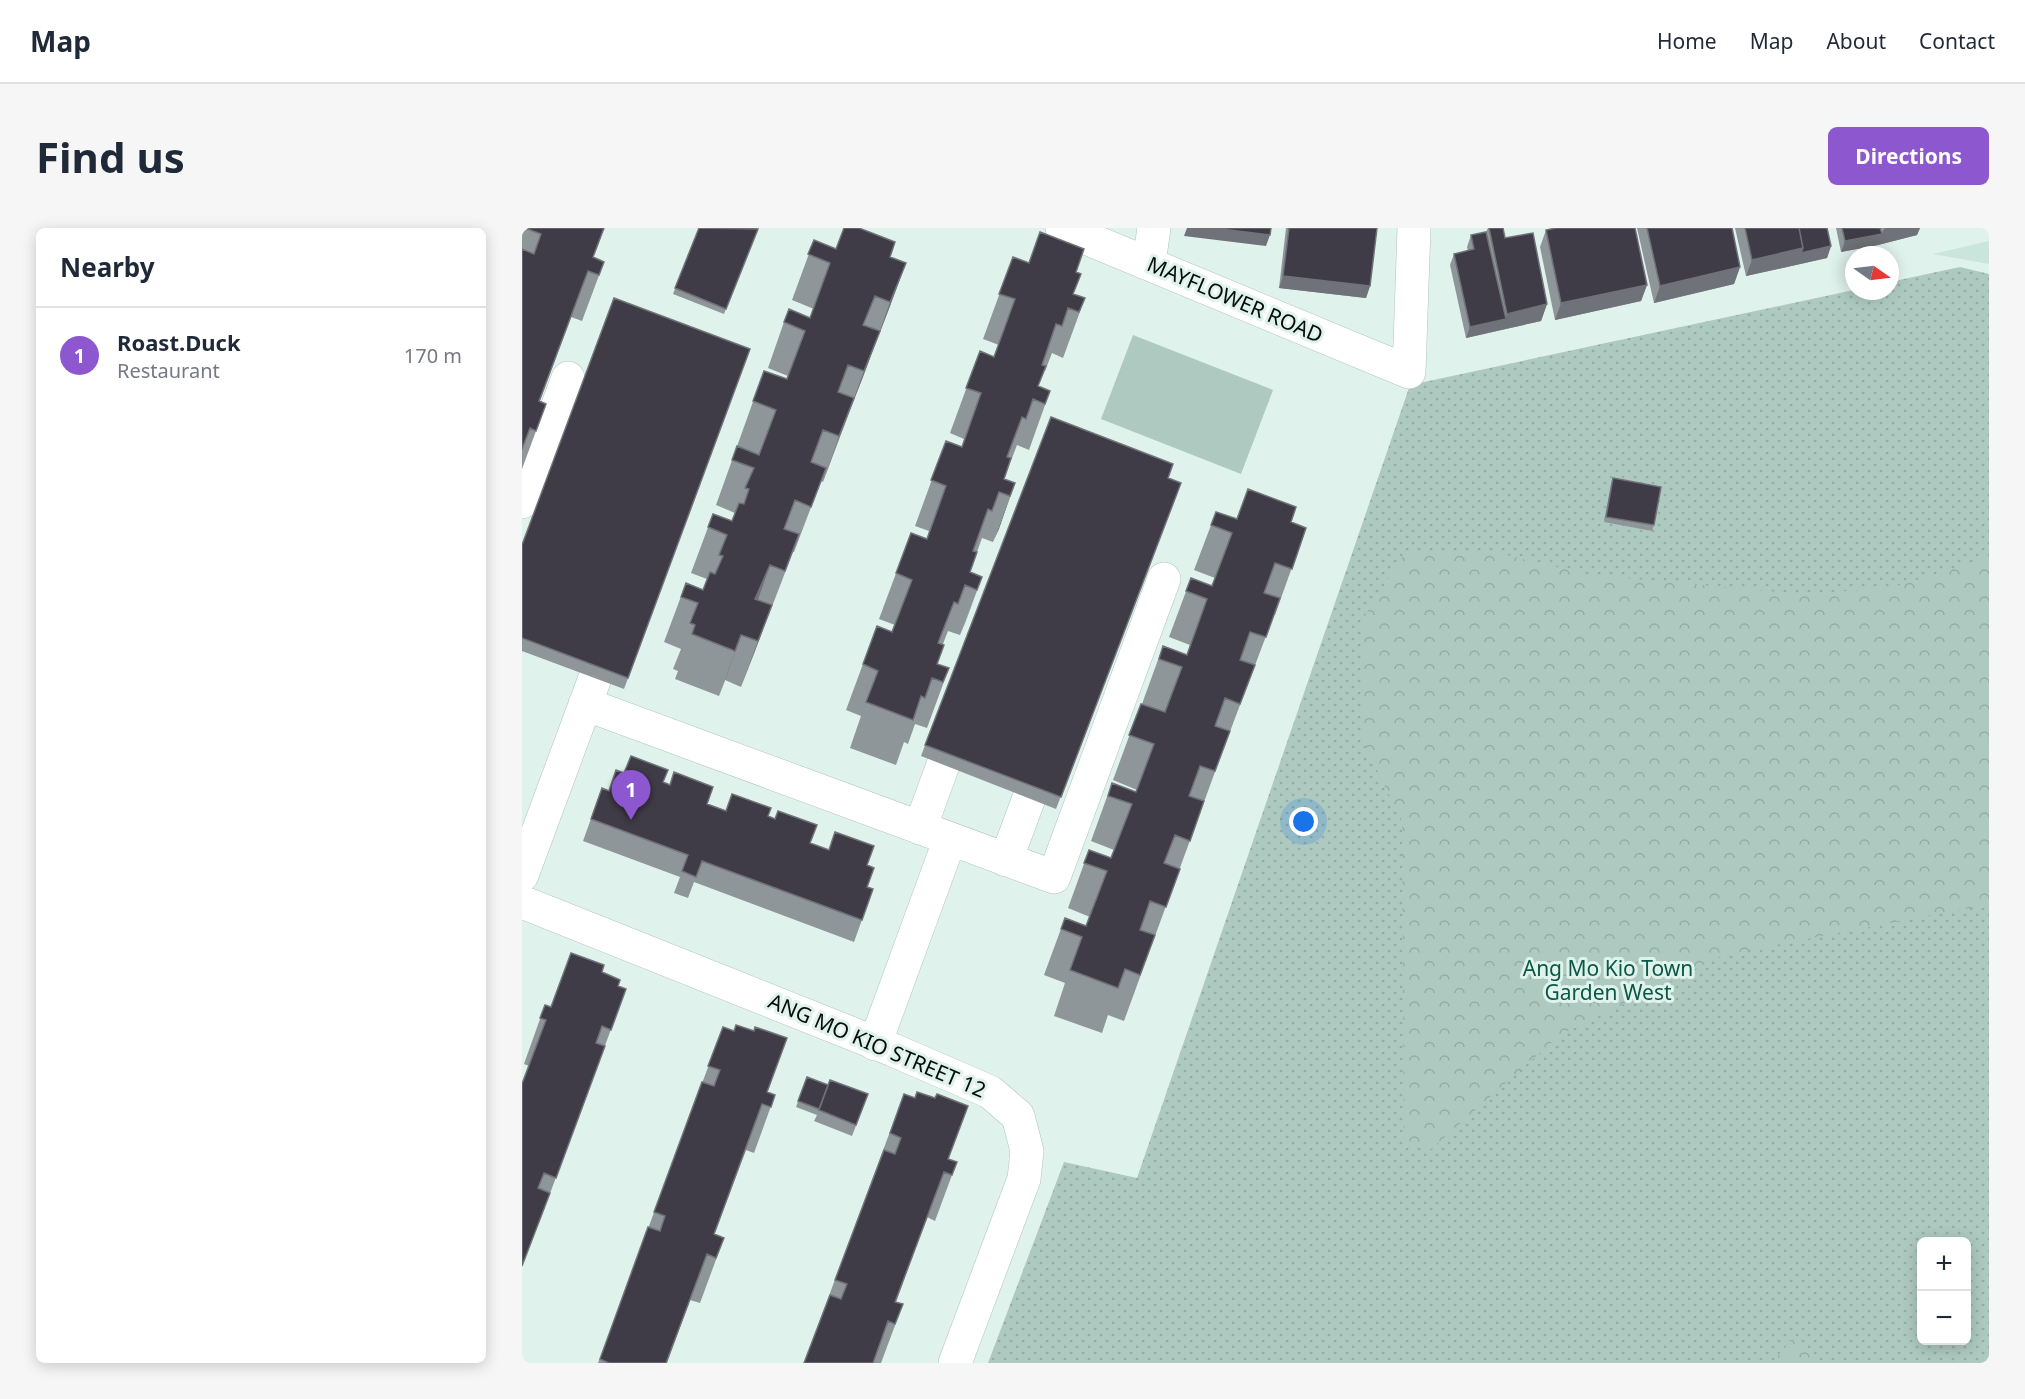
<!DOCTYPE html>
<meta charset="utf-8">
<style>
:root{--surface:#fff;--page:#f6f6f7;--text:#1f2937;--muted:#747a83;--line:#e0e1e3;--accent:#8c57cf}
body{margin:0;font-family:"Noto Sans",sans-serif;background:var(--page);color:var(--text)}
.controls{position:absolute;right:18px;bottom:18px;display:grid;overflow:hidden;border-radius:9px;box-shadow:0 3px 15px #0003}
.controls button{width:54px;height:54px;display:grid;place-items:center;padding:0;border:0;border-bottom:2px solid var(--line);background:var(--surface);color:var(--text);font:30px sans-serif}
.compass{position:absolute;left:1323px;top:18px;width:54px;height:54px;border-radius:50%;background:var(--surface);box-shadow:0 3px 15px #0003;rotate:104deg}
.you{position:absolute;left:782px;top:594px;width:21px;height:21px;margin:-15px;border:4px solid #fff;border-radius:50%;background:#1a73e8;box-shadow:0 0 0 9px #1a73e833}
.badge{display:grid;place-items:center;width:39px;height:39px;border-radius:50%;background:var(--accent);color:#fff;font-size:20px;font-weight:700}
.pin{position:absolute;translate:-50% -50px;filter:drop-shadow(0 2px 3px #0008)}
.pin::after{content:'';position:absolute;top:32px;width:21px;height:18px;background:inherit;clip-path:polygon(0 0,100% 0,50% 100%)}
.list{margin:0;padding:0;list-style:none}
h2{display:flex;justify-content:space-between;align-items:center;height:78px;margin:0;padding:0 24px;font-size:26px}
h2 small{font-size:20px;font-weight:400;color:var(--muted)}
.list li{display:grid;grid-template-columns:39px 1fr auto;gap:18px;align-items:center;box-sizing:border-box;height:96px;padding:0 24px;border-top:2px solid var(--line)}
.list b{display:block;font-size:22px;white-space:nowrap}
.list p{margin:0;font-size:20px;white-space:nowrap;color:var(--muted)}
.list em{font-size:20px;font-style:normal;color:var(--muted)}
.map{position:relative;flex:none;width:1467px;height:1135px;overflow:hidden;border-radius:9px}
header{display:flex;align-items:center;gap:36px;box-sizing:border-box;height:84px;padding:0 30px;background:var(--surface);border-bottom:2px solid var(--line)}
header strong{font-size:28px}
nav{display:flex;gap:33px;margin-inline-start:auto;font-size:21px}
.intro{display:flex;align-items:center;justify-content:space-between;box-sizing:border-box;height:144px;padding:0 36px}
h1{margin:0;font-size:42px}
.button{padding:15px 27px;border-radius:9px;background:var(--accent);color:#fff;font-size:21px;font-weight:700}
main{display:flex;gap:36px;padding:0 36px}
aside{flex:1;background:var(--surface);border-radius:9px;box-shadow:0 3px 15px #0003}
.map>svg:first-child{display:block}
.built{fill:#cae5db}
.green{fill:url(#green-dots);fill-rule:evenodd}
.forest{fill:url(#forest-crowns)}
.pitch{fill:#aecac0}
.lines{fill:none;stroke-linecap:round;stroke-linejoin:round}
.minor-casing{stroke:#b2c4bd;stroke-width:34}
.minor{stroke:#fff;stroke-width:33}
.wall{fill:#8f9699}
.shaded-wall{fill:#6f7278}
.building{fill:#3f3b47;stroke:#6f7278;stroke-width:1.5}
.labels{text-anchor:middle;stroke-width:6;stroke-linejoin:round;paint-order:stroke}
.street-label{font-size:21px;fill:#070d0b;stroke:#dff2eb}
.park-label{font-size:21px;fill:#0c5745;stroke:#dff2eb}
</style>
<header>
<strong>Map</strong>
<nav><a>Home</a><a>Map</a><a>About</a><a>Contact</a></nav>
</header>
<div class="intro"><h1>Find us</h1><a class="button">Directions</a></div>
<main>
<aside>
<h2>Nearby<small></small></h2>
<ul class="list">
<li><span class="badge">1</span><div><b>Roast.Duck</b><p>Restaurant</p></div><em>170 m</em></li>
</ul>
</aside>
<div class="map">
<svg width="1467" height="1135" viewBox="0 0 1467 1135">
<defs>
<pattern id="green-dots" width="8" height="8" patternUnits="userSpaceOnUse" patternTransform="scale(1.5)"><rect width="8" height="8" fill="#aecac0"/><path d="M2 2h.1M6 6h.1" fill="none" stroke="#94aca4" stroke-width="1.8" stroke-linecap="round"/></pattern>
<pattern id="forest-crowns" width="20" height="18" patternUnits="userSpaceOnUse" patternTransform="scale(1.5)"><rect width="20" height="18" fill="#aecac0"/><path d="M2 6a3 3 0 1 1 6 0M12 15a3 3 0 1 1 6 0" fill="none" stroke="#94aca4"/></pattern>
</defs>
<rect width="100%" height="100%" fill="#dff2eb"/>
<path class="built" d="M 1467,13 L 1467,36 L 1411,26 Z"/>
<path class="green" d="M 1438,39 L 1467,46 L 1467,1135 L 466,1135 L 542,934 L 615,950 L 888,157 L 1332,62 L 1368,63 L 1368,54 ZM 1400,1014 L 1444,1014 L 1444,1112 L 1400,1112 Z"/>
<path class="forest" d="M 972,324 L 1068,347 L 1279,366 L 1368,360 L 1467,330 L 1467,679 L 1441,681 L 1202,727 L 1038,807 L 908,922 L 882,914 L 880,593 L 841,514 L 842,389 L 883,325 Z
M 1271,1111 L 1298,1135 L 1249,1135 Z"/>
<path class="pitch" d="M 611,107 L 751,162 L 719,246 L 579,191 Z"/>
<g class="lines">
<defs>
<path id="minor" d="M 540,0 L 887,144 L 892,0
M 627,35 L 632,0
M 0,274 L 46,150
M 63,476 L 532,649 L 642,351
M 398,600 L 421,537
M 484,632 L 507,570
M 0,647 L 73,450
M 0,674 L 371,822 L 468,864 L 496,888 L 505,923 L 502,951 L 433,1135
M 353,816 L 428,611"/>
</defs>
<use href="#minor" class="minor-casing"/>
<use href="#minor" class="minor"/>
</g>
<path class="wall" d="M 1,0 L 82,0 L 71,30 L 82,34 L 60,93 L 49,89 L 18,173 L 24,176 L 0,241 L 0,3 Z
M 177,0 L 235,0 L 202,86 L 151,66 Z
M 764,0 L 855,0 L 848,58 L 844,70 L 757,60 Z
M 966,0 L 981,0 L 983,10 L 1025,76 L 1019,93 L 944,110 L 928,37 L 932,26 L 946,23 L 945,19 L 949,7 L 964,4 Z
M 1115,0 L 1210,0 L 1218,39 L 1212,56 L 1132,75 Z
M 1213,0 L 1305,0 L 1309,18 L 1305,30 L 1224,48 Z
M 1314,0 L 1398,0 L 1395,7 L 1356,17 L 1319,24 Z
M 1024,2 L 1125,57 L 1119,73 L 1033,92 L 1018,19 Z
M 292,12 L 314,21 L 368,29 L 384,35 L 301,254 L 299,253 L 272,324 L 271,324 L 219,459 L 203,452 L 197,468 L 153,451 L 156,443 L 151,441 L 159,421 L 142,414 L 164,355 L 181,362 L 185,351 L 169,345 L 191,286 L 210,293 L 213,285 L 194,277 L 242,143 L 265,151 L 266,148 L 246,140 L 262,94 L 288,90 L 292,81 L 270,72 Z
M 491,29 L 507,35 L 554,44 L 551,66 L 563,70 L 541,130 L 530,125 L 523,143 L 522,143 L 516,158 L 528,163 L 507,222 L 495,217 L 482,251 L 493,255 L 471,314 L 460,310 L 455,324 L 448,344 L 460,349 L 438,407 L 426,403 L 421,416 L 415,436 L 427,440 L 405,500 L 393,496 L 386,516 L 382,514 L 374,537 L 328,520 L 339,488 L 324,482 L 355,398 L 370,404 L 373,397 L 357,391 L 389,305 L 405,311 L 407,303 L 393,298 L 424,213 L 440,219 L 442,211 L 428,205 L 458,123 L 472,129 L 477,117 L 461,111 Z
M 228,121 L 102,461 L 0,423 L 0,317 Z
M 529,189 L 646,250 L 659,255 L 534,581 L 399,528 Z
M 1091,250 L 1132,297 L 1130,303 L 1082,294 L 1089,256 Z
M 694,284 L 715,291 L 769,294 L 784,300 L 753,387 L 752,387 L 701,522 L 602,793 L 586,787 L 580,805 L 532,788 L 543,755 L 522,747 L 543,690 L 564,698 L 568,689 L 546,680 L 567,622 L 589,630 L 592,622 L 569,613 L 590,555 L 614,564 L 615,562 L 591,552 L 619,476 L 620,476 L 641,418 L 665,427 L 668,417 L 647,409 L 669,350 L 690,358 L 693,350 L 672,342 Z
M 102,545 L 141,554 L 185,576 L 204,583 L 246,588 L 288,615 L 345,637 L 345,659 L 351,661 L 332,714 L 172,654 L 166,670 L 152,665 L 158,649 L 61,613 L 80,560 L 87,563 Z
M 80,744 L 96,758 L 104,761 L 17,995 L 7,838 L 2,836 L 23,777 L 29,779 Z
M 201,799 L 245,864 L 253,867 L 232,925 L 224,922 L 192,1007 L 202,1010 L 178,1075 L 168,1072 L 145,1135 L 76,1135 Z
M 285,849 L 306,857 L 346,866 L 330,908 L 292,893 L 295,887 L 274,879 Z
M 382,866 L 426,931 L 430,947 L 413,993 L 405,989 L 374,1074 L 381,1076 L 359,1135 L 282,1135 Z"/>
<path class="shaded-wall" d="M 665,0 L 691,0 L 748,7 L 744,18 L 662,8 Z
M 1364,0 L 1398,0 L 1395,7 L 1356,17 L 1319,24 L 1323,13 L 1360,6 L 1362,1 Z
M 1309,18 L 1305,30 L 1224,48 L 1230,32 L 1281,20 Z
M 384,35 L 367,81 L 352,120 L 368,74 Z
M 1218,39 L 1212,56 L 1132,75 L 1138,58 Z
M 761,48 L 848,58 L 844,70 L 757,60 Z
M 1125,57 L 1119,73 L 1033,92 L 1039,75 Z
M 1025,76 L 1019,93 L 979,102 L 985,86 Z
M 984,91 L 979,102 L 944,110 L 948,99 Z
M 358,103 L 341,149 L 325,189 L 342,143 Z
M 332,170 L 315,215 L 301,254 L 317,208 Z
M 493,255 L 477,301 L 471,314 L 488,268 Z
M 248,337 L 232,383 L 233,371 Z
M 460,349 L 443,395 L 438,407 L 455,362 Z
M 250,377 L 233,423 L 219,459 L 236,413 Z
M 219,407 L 203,452 L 197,468 L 213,423 Z"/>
<path class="building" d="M 3,0 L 82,0 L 71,29 L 82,34 L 77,47 L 66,43 L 17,173 L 24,176 L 14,203 L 8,200 L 0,221 L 0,21 L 12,26 L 19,6 Z
M 177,0 L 236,1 L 204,81 L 153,60 Z
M 322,0 L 337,0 L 373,14 L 368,29 L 384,35 L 368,74 L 353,68 L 341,97 L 358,103 L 342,143 L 326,137 L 316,164 L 332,170 L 317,208 L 301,202 L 289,234 L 304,240 L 289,279 L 273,272 L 262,301 L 277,306 L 263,343 L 248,337 L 233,371 L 250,377 L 236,413 L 219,407 L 213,423 L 170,406 L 173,397 L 168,395 L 176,375 L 159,369 L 164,355 L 181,362 L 188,344 L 193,346 L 201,328 L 197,327 L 205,307 L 186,299 L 191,286 L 210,293 L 217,275 L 222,276 L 227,261 L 223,260 L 232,240 L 210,232 L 215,218 L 237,227 L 254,182 L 231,173 L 242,143 L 265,151 L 283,103 L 262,94 L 267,81 L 288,90 L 308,35 L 286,26 L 292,12 L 314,21 Z
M 691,0 L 749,0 L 748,7 Z
M 767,0 L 855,0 L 848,58 L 761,48 Z
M 967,0 L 981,0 L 983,10 L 1011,5 L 1025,76 L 985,86 Z
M 1034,0 L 1113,0 L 1125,57 L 1039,75 L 1024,2 Z
M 1125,0 L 1210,0 L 1218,39 L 1138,58 Z
M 1223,0 L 1277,0 L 1281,20 L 1230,32 Z
M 1277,0 L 1305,0 L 1309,18 L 1279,25 L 1281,20 Z
M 1320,0 L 1358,0 L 1360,6 L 1323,13 Z
M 518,4 L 562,21 L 554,44 L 559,46 L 551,66 L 563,70 L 557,84 L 546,80 L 540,98 L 534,96 L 520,137 L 524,138 L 516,158 L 528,163 L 523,176 L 511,171 L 504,191 L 500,189 L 485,229 L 489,230 L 482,251 L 493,255 L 488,268 L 477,264 L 470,283 L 466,281 L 451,323 L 455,324 L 448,344 L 460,349 L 455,362 L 443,357 L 436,376 L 432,374 L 416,415 L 422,417 L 415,436 L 427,440 L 421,454 L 410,450 L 403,470 L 399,468 L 391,492 L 344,474 L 356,443 L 341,436 L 355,398 L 370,404 L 390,352 L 374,345 L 389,305 L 405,311 L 424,258 L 409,252 L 424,213 L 440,219 L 459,165 L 444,160 L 458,123 L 472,129 L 493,71 L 477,66 L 491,29 L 507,35 Z
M 964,4 L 984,91 L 948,99 L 932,26 L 952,21 L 949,7 Z
M 92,70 L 228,121 L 106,450 L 0,410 L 0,317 Z
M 529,189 L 651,236 L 646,250 L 659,255 L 539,569 L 403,517 Z
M 1091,250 L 1139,259 L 1132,297 L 1084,289 Z
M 726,261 L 774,279 L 769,294 L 784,300 L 770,341 L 753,335 L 742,365 L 758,370 L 744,409 L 728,404 L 718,432 L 733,437 L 718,476 L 703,470 L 693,498 L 708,503 L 693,543 L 678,538 L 667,568 L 682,573 L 668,613 L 653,607 L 642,635 L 658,641 L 644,679 L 628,673 L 618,702 L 633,707 L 618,747 L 603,741 L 596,760 L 548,742 L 560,709 L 539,701 L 543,690 L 564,698 L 585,643 L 562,635 L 567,622 L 589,630 L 610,576 L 586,568 L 590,555 L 614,564 L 632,516 L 607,507 L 619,476 L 643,484 L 660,439 L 637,431 L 641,418 L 665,427 L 685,371 L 664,363 L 669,350 L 690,358 L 710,305 L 689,297 L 694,284 L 715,291 Z
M 109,528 L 146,542 L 141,554 L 148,557 L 152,544 L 191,559 L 185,576 L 204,583 L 210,566 L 249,580 L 246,588 L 253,591 L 256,583 L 295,597 L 288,615 L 307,622 L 313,604 L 352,618 L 345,637 L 352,640 L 345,659 L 351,661 L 340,692 L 180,633 L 174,649 L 160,643 L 166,627 L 69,591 L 80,560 L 87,563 L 94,542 L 102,545 Z
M 49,725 L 82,737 L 80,744 L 98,752 L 96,758 L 104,761 L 89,802 L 80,798 L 74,815 L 83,818 L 34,950 L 22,945 L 16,960 L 28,965 L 0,1038 L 0,856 L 24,792 L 18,790 L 23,777 L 29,779 Z
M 214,797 L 232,803 L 233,799 L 265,810 L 245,864 L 253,867 L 249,879 L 240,876 L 192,1006 L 202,1010 L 194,1030 L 185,1026 L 144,1135 L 87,1135 L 78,1131 L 126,999 L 138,1003 L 143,988 L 132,984 L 180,854 L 192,858 L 198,842 L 186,838 L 201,799 L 212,803 Z
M 285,849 L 306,857 L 297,881 L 276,873 Z
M 308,852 L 346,866 L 334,897 L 297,882 Z
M 395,864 L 413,870 L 415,866 L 446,878 L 426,931 L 435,934 L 430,947 L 422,944 L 373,1074 L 381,1076 L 373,1096 L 366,1093 L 351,1135 L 282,1135 L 308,1067 L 319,1071 L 325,1056 L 313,1052 L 362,922 L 373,926 L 379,910 L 368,905 L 382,866 L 393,870 Z"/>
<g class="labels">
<g class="street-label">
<text transform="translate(713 72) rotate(23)" y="7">MAYFLOWER ROAD</text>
<text transform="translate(355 818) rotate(23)" y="7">ANG MO KIO STREET 12</text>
</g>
<g class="park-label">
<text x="1086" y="748">Ang Mo Kio Town<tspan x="1086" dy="24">Garden West</tspan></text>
</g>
</g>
</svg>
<div class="controls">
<button>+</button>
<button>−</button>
</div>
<svg class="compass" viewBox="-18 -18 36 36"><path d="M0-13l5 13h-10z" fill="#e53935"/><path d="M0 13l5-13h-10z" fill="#747a83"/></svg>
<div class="you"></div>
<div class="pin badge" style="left:109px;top:592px">1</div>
</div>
</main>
